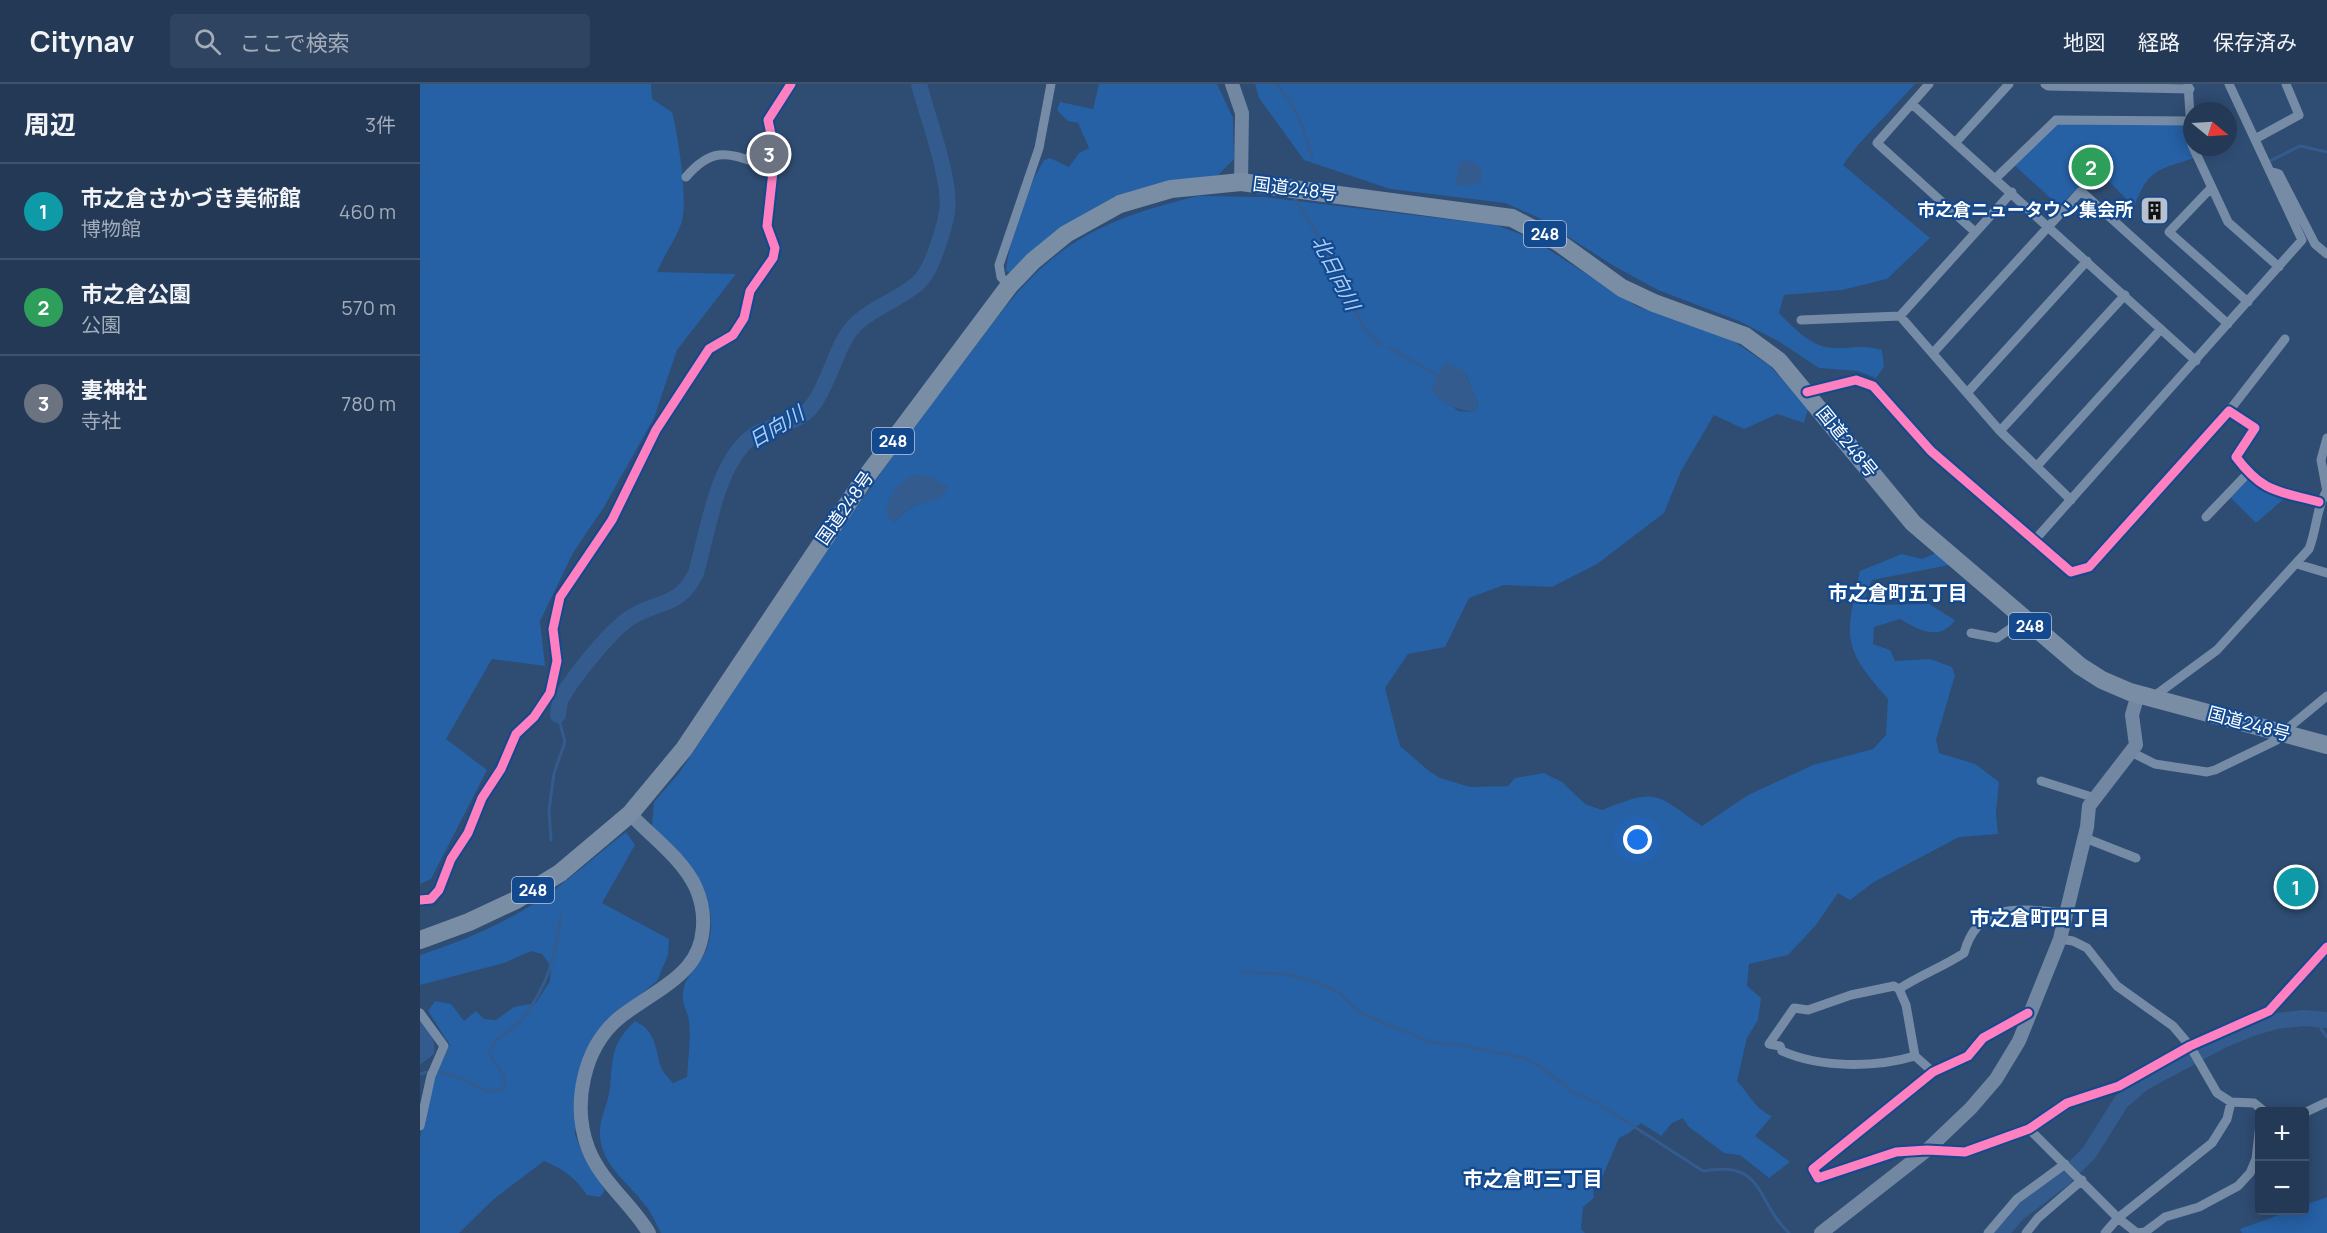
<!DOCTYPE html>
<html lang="ja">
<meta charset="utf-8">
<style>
:root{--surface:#233956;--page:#2f4460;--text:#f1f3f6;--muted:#a3acb9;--line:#40536c;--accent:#b6c0ce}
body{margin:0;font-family:Manrope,"Noto Sans JP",sans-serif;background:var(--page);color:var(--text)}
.controls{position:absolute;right:18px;bottom:18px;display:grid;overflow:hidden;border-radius:6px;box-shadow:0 3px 15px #0003}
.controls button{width:54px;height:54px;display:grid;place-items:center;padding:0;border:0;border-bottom:2px solid var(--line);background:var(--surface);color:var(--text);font:30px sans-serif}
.compass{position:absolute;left:1763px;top:18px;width:54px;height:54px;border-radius:50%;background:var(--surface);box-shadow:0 3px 15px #0003;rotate:108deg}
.you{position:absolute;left:1218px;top:756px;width:21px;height:21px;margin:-15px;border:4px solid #fff;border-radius:50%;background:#1a73e8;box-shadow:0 0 0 9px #1a73e833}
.badge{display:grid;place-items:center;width:39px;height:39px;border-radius:50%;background:var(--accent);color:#fff;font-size:20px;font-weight:700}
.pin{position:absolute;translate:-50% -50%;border:3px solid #fff;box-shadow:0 2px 6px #0006}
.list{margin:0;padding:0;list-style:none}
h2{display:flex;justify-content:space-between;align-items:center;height:78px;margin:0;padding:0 24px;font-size:26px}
h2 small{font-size:20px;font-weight:400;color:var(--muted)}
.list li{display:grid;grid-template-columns:39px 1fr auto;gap:18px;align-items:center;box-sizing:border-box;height:96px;padding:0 24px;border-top:2px solid var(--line)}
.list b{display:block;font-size:22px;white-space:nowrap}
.list p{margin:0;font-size:20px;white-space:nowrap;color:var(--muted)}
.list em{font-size:20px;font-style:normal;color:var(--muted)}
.icon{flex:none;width:33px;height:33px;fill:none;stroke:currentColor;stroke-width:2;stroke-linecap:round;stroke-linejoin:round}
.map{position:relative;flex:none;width:1907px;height:1149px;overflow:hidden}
header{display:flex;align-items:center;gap:36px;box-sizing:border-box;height:84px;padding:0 30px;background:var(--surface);border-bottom:2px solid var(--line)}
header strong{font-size:28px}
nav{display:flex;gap:33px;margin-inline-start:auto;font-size:21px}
.search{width:420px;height:54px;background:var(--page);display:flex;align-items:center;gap:15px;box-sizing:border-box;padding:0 21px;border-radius:6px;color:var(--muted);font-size:22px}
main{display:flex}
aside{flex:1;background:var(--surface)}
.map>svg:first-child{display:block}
.green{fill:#2660a5;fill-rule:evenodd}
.water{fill:#345b8d}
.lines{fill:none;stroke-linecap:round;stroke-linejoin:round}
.stream{stroke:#345b8d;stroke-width:3}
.river{stroke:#345b8d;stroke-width:16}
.street{stroke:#768ca6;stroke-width:9}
.secondary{stroke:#7288a2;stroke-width:14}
.highway{stroke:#798da5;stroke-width:18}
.cycleway-casing{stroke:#13498e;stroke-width:13}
.cycleway{stroke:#ff80c0;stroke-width:9}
.labels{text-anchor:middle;stroke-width:4.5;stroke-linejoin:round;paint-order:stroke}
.shield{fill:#13498e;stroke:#b8c8dd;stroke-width:1.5}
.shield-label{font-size:16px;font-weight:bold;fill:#fff}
.street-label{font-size:18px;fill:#fff;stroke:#13498e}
.poi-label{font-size:18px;font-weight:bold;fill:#fff;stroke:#13498e;text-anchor:end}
.water-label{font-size:20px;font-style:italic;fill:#a9cdf8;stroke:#13498e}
.neighbourhood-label{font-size:20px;font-weight:bold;fill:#fff;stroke:#13498e}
</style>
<header>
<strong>Citynav</strong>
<div class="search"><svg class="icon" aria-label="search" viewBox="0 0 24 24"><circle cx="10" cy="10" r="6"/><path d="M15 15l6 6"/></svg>ここで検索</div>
<nav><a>地図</a><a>経路</a><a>保存済み</a></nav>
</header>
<main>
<aside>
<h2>周辺<small>3件</small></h2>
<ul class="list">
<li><span class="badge" style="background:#0f9aa8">1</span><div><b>市之倉さかづき美術館</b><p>博物館</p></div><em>460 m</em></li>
<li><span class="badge" style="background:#2e9e5b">2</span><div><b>市之倉公園</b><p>公園</p></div><em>570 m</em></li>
<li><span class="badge" style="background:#6b7280">3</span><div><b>妻神社</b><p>寺社</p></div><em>780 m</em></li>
</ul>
</aside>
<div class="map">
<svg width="1907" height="1149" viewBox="0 0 1907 1149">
<rect width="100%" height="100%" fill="#2f4c72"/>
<path class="green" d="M 0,0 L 231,0 L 232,15 L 252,28 C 258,50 268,116 262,137 C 257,154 244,171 237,188 L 316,190 L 257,266 L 234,334 L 184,423 L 153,469 L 120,537 L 125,582 L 72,575 L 26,655 L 67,686 L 11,795 L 0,800 Z
M 679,0 L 797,0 L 813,34 L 814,75 L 798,91 L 748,100 L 591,189 L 586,187 C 590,150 605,108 624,76 L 630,74 L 649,83 L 659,69 L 669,64 L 658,39 L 648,37 L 637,26 L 640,18 L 673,25 Z
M 835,0 L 1495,0 L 1437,62 L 1423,81 L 1510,154 L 1467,195 L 1422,206 L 1364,211 L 1359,229 C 1373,243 1392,264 1414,264 C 1435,265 1438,260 1462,266 L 1464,283 L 1456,294 L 1438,287 L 1399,284 L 1358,257 L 1319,237 L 1238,206 L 1194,182 L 1117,133 L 1085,119 L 970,105 L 884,76 L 839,14 Z
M 1636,36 L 1772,37 L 1777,73 C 1739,86 1729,83 1714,123 L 1681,89 L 1665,104 L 1660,102 L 1639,122 L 1592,79 Z
M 778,112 L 843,113 L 1076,141 L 1109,153 L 1218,223 L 1269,239 L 1315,258 L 1350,282 L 1388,325 L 1384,339 L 1357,330 L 1324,345 L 1294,331 L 1261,387 L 1244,429 L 1177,480 L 1132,503 L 1084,501 L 1049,514 L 1025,563 L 988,570 L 965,604 L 980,662 L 1009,687 L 1020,694 L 1050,703 L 1088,702 L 1095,694 L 1124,689 L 1142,698 L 1165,720 L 1182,726 C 1239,703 1235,710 1282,742 L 1328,711 L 1393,681 L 1453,665 L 1466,651 L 1468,615 C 1421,562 1425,554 1440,487 L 1482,470 L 1502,475 L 1516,469 L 1529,481 L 1452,496 L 1444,516 L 1459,521 L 1509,520 L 1535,536 C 1520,558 1498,546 1480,535 L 1454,543 L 1453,560 L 1470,566 L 1475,577 L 1510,575 L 1532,583 L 1535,591 L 1516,656 L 1519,669 L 1555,680 L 1579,698 L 1576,729 L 1578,750 L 1539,753 L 1454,798 L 1430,816 L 1418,809 L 1396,841 L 1368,871 L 1329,880 L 1327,902 L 1341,914 L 1338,936 L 1327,954 L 1317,997 C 1329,1010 1336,1026 1352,1032 L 1335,1052 L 1370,1078 L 1349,1094 L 1320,1071 L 1304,1069 L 1269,1043 L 1263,1034 L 1252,1039 L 1241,1052 L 1221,1039 L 1209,1049 L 1199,1054 L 1181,1096 L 1173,1104 L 1174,1114 L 1163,1123 L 1161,1145 L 1165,1149 L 241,1149 C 236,1140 232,1129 225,1121 C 209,1099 183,1083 180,1053 C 178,1036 189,1019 190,1003 C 193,972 191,960 215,937 C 236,947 235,964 241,983 C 243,989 249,994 253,999 L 267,993 C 268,975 271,956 269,938 C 268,924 260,923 264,903 C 267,890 282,878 287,864 C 304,812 264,776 232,742 L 234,718 L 259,689 C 349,556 434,418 533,292 C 563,254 590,211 626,180 C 669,142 723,125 778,112 ZM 1045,288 L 1058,320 L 1054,328 L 1039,327 L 1017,313 ZM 514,394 L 506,417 L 493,422 L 474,438 Z
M 1827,394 L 1867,412 L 1836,439 L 1810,413 Z
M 206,748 L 215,761 L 182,819 L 249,855 L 248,871 L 237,897 L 192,933 L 156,1006 L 155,1051 L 166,1076 L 185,1106 L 180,1113 L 167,1111 C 156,1094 143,1085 124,1077 L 75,1114 L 39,1149 L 0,1149 L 0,1053 L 16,990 L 30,961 L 8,927 L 15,917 L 31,920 L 44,937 L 56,927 L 64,935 L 76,936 L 94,923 L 116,919 L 130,897 L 131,882 L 122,870 L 111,867 L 84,879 L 0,901 L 0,871 C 46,856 90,837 130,809 C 156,790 180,768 206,748 Z
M 1907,1113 L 1907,1149 L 1822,1149 L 1820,1145 L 1870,1127 L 1884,1126 L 1885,1121 Z"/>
<path class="water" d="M 1043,76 L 1057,80 L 1062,87 L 1062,96 L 1059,99 L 1039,102 L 1036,100 L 1039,79 Z
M 1025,278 L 1045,288 L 1058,320 L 1054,328 C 1037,326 1021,320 1011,305 Z
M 497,390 L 514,394 L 528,403 L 520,414 L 493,422 L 474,438 L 467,432 C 467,410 477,398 497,390 Z
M 0,937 C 10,949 16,955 14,970 L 0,981 Z"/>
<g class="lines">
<path class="stream" d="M 856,0 C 877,22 884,45 892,73
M 1850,77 L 1880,62 L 1907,68
M 875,115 L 906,164 L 942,241 L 961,261
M 970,264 L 1017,291
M 131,756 L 129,726 L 134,689 L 145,658 L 138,631
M 823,888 L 866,890 L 896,898 L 917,907 L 942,930 L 1013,959 L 1034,960 L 1104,974 L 1118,981 L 1153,1008 L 1179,1020 L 1283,1087 C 1346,1076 1334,1116 1369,1149
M 1902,937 L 1901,945 L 1907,953
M 0,990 C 21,982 50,998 68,1008 L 85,1004 L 85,993 L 69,970 C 75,950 91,949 103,934 C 128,902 136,870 141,831"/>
<path class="river" d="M 138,631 C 139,625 139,618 142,613 C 154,592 193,543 213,532 C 242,516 260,522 276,489 C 288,448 297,374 336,350 C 355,339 377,341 392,322 C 410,299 416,261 434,242 C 451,224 479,216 498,199 C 507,191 512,178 516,167 C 520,155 525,142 527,128 C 532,97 507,32 499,0
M 1581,1149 L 1597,1130 L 1643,1095 L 1669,1069 L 1701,1018 L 1723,999 L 1803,956 L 1832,944 L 1856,937 L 1884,934 L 1907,936"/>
<path class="street" d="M 1509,0 L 1457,59 L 1554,147
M 1625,0 L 1628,2 L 1770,5
M 1768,0 L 1772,61
M 1492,20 L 1776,277
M 1835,55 L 1879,31 L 1866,0
M 1536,58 L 1589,0
M 1773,63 L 1808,138 L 1859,183
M 1850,87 L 1859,90 L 1895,160 L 1907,170
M 266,93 C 296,58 312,72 351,83
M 1576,94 L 1636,36 L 1772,37
M 1791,104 L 1749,148 L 1828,218
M 1592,108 L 1480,232 L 1580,347 L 1651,416
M 589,202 L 581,193 L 579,181 L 619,64 L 631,0
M 1381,236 L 1480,232
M 1513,269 L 1661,107 L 1808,240
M 1387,308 L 1436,296 L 1453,302 L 1511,367 L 1651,488 L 1669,483 L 1809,327 L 1835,344 L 1816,373 C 1843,409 1858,407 1899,418
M 1547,309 L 1667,177
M 1809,327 L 1865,255
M 1580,347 L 1705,211
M 1907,354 L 1901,376 L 1907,408
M 1617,382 L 1741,245
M 1786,433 L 1828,389
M 1613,458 L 1882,156 L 1809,0
M 1877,480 L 1907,489
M 1551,549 L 1577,554 L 1603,536
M 1733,613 L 1797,566 L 1889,465 C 1897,445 1896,424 1907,406
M 1711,668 L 1735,680 L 1787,688 L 1795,686 L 1857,656 L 1862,649 L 1907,612
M 1621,697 L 1675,714
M 1665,754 L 1716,774
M 0,816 L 11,815 L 19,806 L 31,775 L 48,749 L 62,714 L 81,685 L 96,650 L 114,633 L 130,609 L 137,577 L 133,545 L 140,513 L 192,436 L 236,346 L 289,265 L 313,251 L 324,234 L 330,207 L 353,174 L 355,164 L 347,142 L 355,69 L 348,36 L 371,0
M 1640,855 L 1653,857 L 1667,864 L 1697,902 L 1753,942 L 1770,962 L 1797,1009 L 1811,1018 L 1834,1019 L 1845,1028
M 1479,905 L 1486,921 L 1495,972
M 0,929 L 24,962 L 11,992 L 0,1042
M 1608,929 L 1563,954 L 1548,972 L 1513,988 L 1393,1085 L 1398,1094 L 1476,1068 L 1507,1066 L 1545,1068 L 1609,1045 L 1647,1019 L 1699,1002 L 1770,962 L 1849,927 L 1907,863
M 1513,988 L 1495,972 C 1455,984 1400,984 1362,967 L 1360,962 L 1349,960 L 1374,924 L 1388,926 L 1431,911 L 1474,902 L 1479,905 C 1500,891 1523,883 1544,869 C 1559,815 1603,826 1648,829
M 1884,1029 L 1907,1018
M 1609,1045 L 1698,1134 L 1717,1149 L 1725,1148 L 1745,1133 L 1779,1123 L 1818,1102 L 1830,1089 L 1836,1075 L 1840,1040
M 1568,1149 L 1597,1115 L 1645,1080
M 1606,1149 L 1618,1134 L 1662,1096
M 1685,1149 L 1698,1134 L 1792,1059 L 1807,1035 L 1811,1018"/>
<path class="secondary" d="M 812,0 L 822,29 L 821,98
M 210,730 C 231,752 263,775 276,804 C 287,829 286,861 268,882 C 250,903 220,917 199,934 C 163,964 152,1021 168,1064 C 181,1098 211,1119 229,1149
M 1401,1149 L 1507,1066 L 1551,1024 L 1576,995 L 1599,957 L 1640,855 L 1667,743 L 1669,722 L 1716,661 L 1712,631 L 1718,610"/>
<path class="highway" d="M 0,856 L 49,838 L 96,816 L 140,789 L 210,730 L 264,665 L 443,397 L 589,202 L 613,177 L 646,150 L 700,120 L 751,105 L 821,98 L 1092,134 L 1138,158 L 1202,204 L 1234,219 L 1325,252 L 1359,277 L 1493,439 L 1660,582 L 1682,596 L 1710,608 L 1907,661"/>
<defs>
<path id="cycleway" d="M 1387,308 L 1436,296 L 1453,302 L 1511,367 L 1651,488 L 1669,483 L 1809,327 L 1835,344 L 1816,373 C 1843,409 1858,407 1899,418
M 0,816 L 11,815 L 19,806 L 31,775 L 48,749 L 62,714 L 81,685 L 96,650 L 114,633 L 130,609 L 137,577 L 133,545 L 140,513 L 192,436 L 236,346 L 289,265 L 313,251 L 324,234 L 330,207 L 353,174 L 355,164 L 347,142 L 355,69 L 348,36 L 371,0
M 1608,929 L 1563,954 L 1548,972 L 1513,988 L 1393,1085 L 1398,1094 L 1476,1068 L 1507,1066 L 1545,1068 L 1609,1045 L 1647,1019 L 1699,1002 L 1770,962 L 1849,927 L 1907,863"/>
</defs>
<use href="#cycleway" class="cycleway-casing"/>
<use href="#cycleway" class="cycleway"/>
</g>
<defs>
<symbol id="building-square" viewBox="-11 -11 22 22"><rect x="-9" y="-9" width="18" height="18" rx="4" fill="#b6c0ce" stroke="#13498e"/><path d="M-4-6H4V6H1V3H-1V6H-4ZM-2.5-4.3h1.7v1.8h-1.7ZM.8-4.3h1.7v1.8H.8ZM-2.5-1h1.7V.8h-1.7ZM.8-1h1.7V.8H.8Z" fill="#111"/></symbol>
</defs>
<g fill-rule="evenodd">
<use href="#building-square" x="1718" y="110" width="33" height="33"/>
</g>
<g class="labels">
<g class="shield">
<rect x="1104" y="137" width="42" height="26" rx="4.5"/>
<rect x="452" y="344" width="42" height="26" rx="4.5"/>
<rect x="1589" y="529" width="42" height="26" rx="4.5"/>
<rect x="92" y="793" width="42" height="26" rx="4.5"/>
</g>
<g class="shield-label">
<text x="1125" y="156">248</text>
<text x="473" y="363">248</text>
<text x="1610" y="548">248</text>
<text x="113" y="812">248</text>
</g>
<g class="street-label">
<text transform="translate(875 105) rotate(7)" y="6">国道248号</text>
<text transform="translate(1427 358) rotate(51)" y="6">国道248号</text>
<text transform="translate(425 424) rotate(-55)" y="6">国道248号</text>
<text transform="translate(1829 640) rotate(15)" y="6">国道248号</text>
</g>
<g class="poi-label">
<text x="1713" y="132">市之倉ニュータウン集会所</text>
</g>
<g class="water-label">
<text transform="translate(916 189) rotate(63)" y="7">北日向川</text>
<text transform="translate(356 343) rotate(-31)" y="7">日向川</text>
</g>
<g class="neighbourhood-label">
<text x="1478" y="516">市之倉町五丁目</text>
<text x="1620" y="841">市之倉町四丁目</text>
<text x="1113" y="1102">市之倉町三丁目</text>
</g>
</g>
</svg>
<div class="controls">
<button>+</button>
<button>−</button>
</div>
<svg class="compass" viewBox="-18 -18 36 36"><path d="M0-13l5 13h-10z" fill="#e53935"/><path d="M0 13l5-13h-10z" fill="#a3acb9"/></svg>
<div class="you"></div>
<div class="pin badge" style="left:1876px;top:803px;background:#0f9aa8">1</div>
<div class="pin badge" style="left:1671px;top:83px;background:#2e9e5b">2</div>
<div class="pin badge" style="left:349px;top:70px;background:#6b7280">3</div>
</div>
</main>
